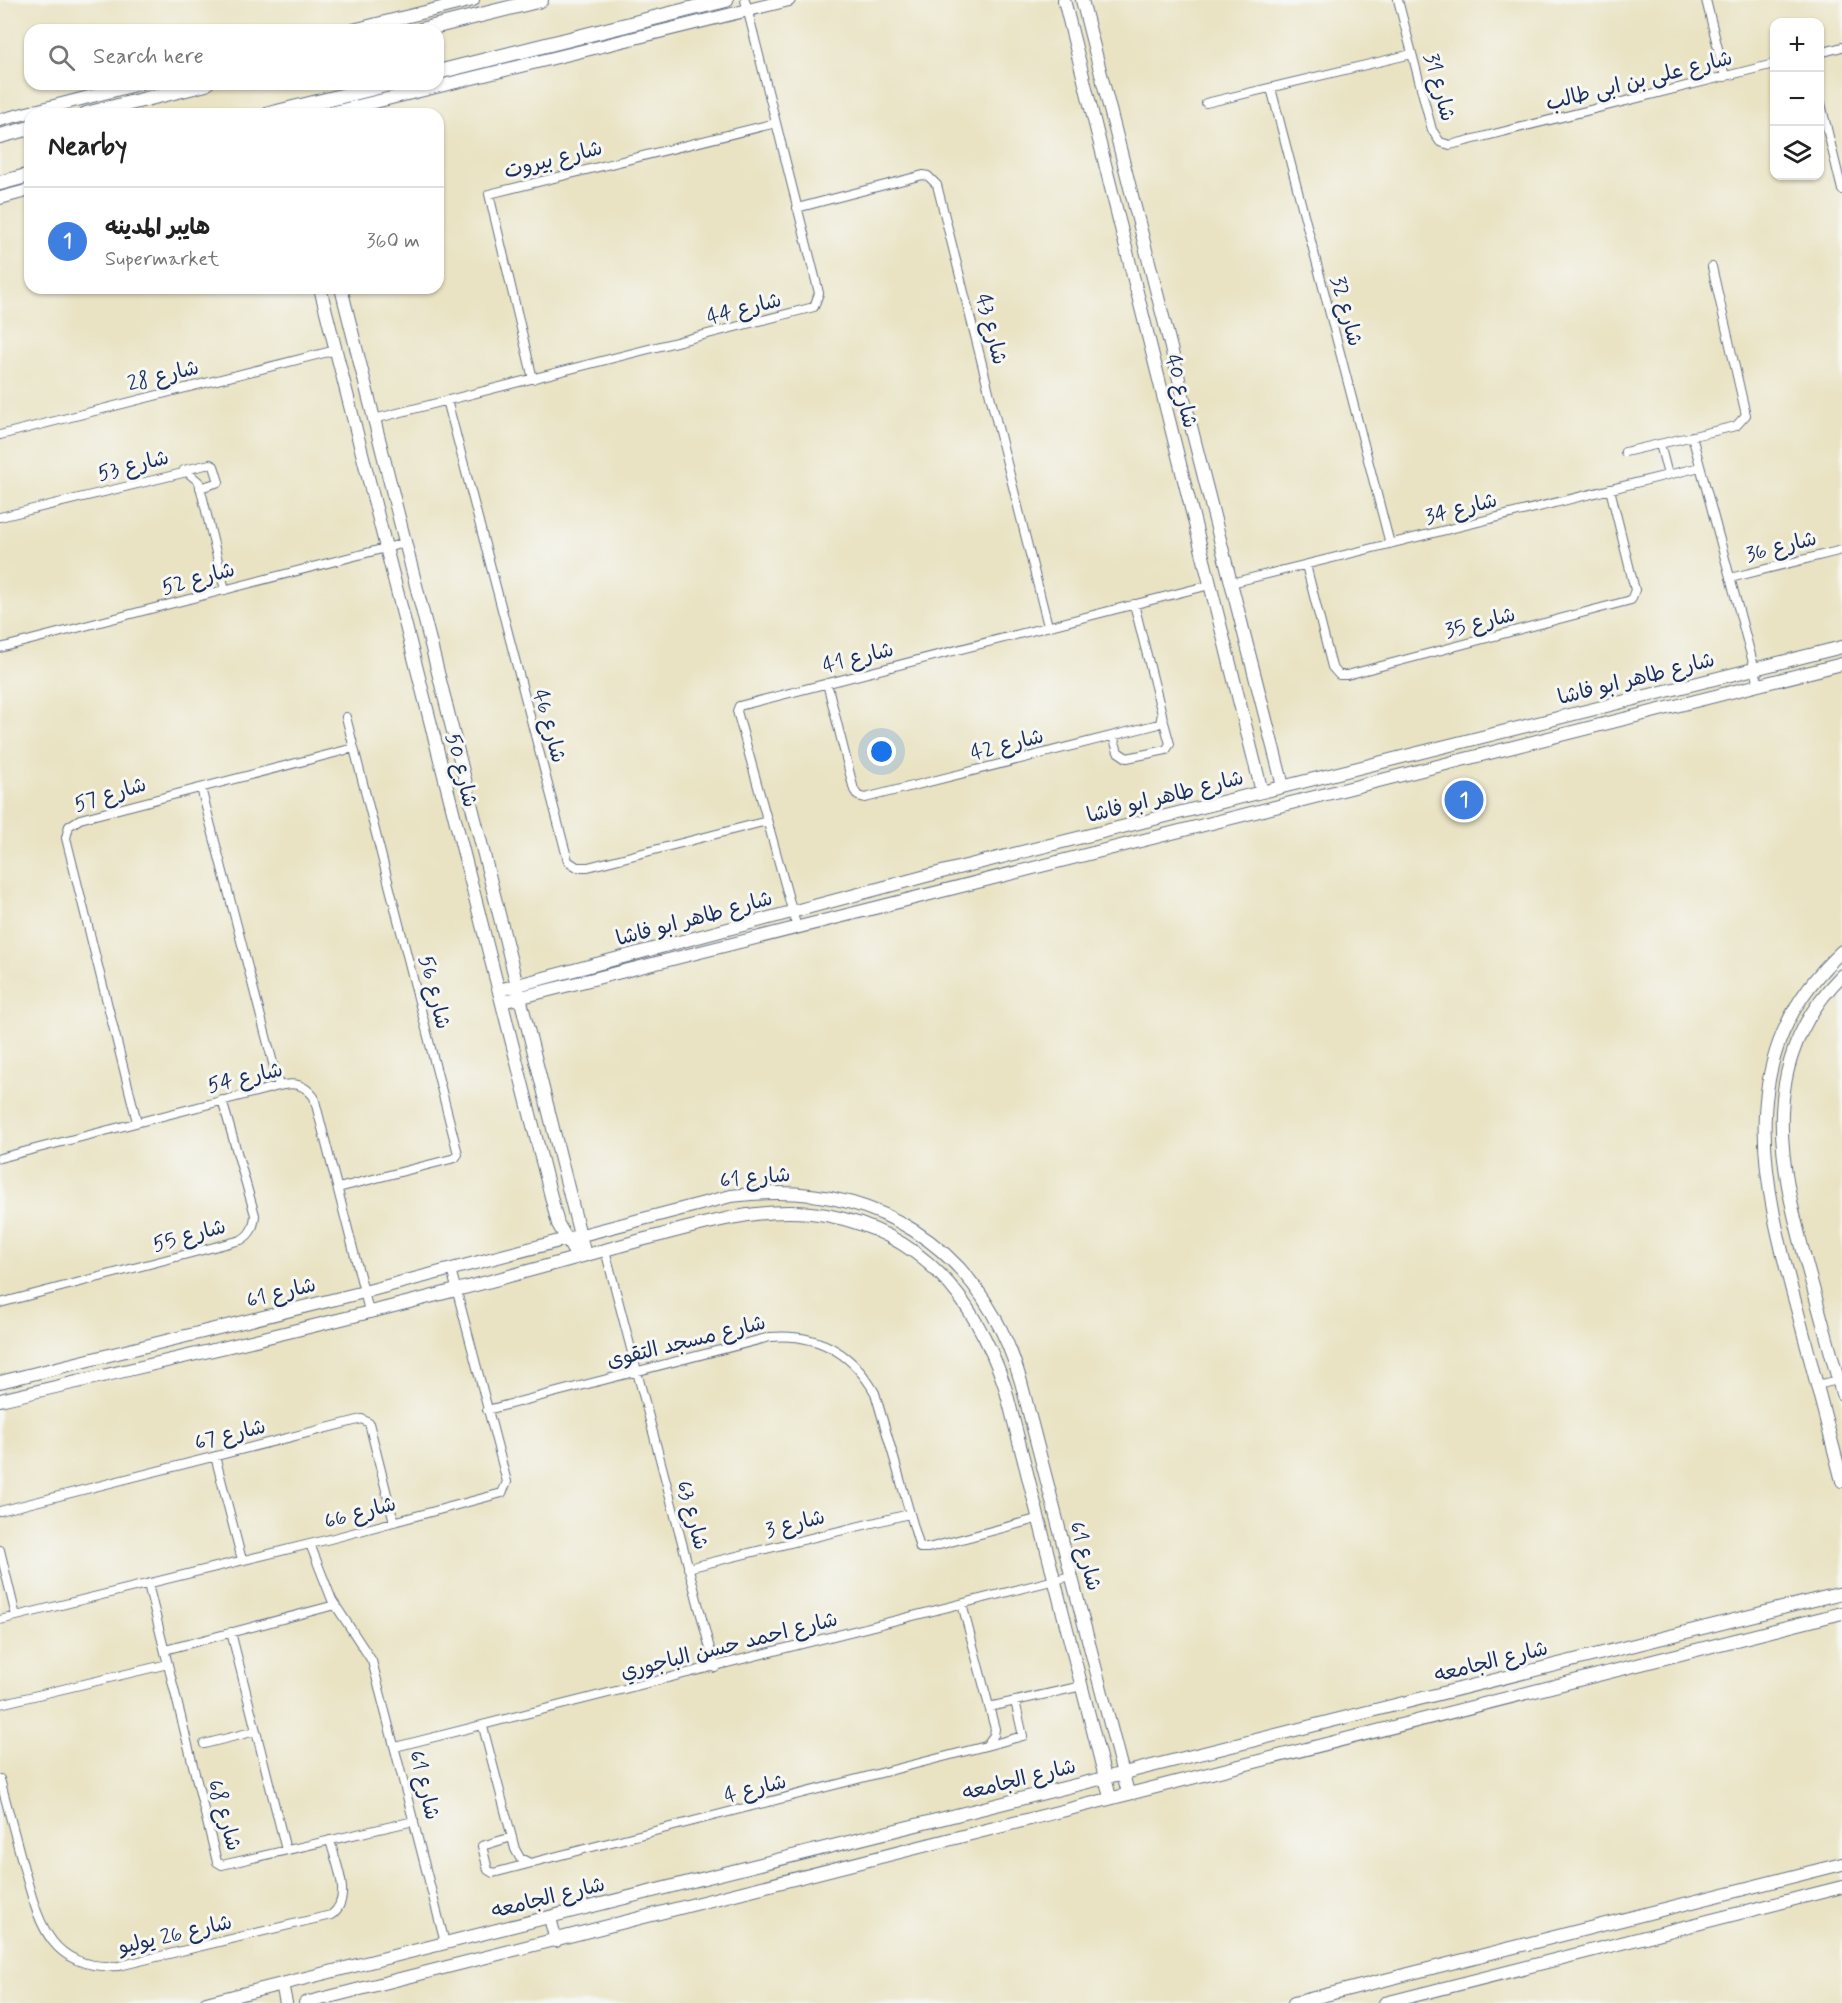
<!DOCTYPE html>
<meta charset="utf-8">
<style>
:root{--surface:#fff;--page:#f6f6f6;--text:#222;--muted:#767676;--line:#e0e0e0;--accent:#0b8043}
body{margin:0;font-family:Mynerve,"Playpen Sans Arabic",sans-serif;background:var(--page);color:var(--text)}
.controls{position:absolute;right:18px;top:18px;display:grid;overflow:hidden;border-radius:12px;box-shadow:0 2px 4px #0004}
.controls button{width:54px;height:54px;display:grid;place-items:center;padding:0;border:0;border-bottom:2px solid var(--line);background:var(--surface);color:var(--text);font:30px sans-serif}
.you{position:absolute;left:882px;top:752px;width:21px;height:21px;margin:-15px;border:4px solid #fff;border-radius:50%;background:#1a73e8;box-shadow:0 0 0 9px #1a73e833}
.badge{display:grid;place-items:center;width:39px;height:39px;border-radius:50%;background:var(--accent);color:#fff;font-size:20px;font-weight:700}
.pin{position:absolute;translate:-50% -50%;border:3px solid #fff;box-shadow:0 2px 6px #0006}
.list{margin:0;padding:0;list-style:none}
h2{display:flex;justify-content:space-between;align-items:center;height:78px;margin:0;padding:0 24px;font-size:26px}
h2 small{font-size:20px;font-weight:400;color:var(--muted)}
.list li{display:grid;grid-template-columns:39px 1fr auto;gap:18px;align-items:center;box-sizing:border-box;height:108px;padding:0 24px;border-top:2px solid var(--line)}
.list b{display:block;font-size:22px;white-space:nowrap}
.list p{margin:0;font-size:20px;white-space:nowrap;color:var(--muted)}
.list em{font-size:20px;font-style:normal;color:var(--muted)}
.icon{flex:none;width:33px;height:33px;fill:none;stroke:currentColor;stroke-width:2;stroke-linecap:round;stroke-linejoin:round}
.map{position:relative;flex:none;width:1842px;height:2003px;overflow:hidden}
.search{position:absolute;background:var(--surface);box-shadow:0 2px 4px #0004;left:24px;top:24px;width:420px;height:66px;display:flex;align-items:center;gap:15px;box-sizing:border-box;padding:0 21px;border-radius:18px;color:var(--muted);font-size:22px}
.panel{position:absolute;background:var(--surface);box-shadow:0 2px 4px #0004;left:24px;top:108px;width:420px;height:186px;border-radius:18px}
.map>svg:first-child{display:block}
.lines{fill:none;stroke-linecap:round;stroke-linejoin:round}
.street-casing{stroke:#636e81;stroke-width:10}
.secondary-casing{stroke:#636e81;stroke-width:14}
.primary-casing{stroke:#636e81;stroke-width:16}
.street{stroke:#fff;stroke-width:8}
.secondary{stroke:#fff;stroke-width:12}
.primary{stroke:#fff;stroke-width:14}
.labels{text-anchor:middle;stroke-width:6;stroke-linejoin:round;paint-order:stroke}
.street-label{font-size:21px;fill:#1b2f5e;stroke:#f6f6f2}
</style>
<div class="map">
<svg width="1842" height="2003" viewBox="0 0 1842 2003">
<rect width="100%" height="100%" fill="#f6f6f2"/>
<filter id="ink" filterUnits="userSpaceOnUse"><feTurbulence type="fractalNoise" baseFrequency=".0167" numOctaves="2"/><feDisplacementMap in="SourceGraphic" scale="12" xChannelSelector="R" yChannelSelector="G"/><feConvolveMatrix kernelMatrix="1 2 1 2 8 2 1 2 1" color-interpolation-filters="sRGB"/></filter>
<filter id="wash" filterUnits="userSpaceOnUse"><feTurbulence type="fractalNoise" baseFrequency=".008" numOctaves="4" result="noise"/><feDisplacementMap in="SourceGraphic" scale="24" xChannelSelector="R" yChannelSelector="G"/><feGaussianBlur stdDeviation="1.35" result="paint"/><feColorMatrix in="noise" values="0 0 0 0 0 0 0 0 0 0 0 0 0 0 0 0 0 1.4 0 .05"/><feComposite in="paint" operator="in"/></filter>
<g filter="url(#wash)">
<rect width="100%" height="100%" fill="#e9e3c3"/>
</g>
<g filter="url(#ink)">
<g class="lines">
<defs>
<path id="street" d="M 1398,0 L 1432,130 L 1440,142 L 1450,145 L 1774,64
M 1706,0 L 1725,77
M 1820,53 L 1842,47
M 1271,88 L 1390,544
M 1820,100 L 1842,190
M 1206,103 L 1412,54
M 797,208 L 923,175 L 928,176 L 937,185 L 1048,626
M 533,379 L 489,194 L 776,123
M 447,400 L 568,861 L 577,867 L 588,867 L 767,821
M 374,419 L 814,307 L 819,293 L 745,0
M 0,435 L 336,350
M 1692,436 L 1759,685
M 1660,444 L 1668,475
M 1625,452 L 1736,426 L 1746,415 L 1712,267
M 184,470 L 210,464 L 214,466 L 219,482 L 200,488
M 0,517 L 187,472 L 199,482 L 225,590
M 1306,565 L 1332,667 L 1339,675 L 1347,675 L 1631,600 L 1635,590 L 1610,489
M 1730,578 L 1842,550
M 1231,583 L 1700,467
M 0,648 L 405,543
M 827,683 L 854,790 L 858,796 L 865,798 L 1155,725 L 1160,723 L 1162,714 L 1134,604
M 1113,736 L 1118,752 L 1127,758 L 1166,750 L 1170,744 L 1162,715
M 201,788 L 279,1086
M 797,928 L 737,711 L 739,706 L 1210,585
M 137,1122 L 66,838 L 69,826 L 80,819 L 354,748
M 0,1158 L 279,1086 C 294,1082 304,1084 314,1097 L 369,1311
M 338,1188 L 455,1158 L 458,1154 L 346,717
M 605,1250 L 715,1668
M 0,1303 L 241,1240 C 251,1234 254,1227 255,1215 L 222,1100
M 1817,1385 L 1842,1379
M 487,1410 L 770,1337 C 817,1333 852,1352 875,1393 L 920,1548 L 928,1548 L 1040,1518
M 215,1456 L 242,1560
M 0,1511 L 362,1419 L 369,1423 L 394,1522
M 310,1544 L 332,1600 L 372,1661 L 445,1943
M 0,1550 L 16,1616
M 688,1568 L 909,1514
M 148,1584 L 217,1862 L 222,1865 L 414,1821
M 0,1620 L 330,1539 L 502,1493 L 507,1482 L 451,1269
M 231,1632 L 286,1850
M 165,1650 L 335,1605
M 0,1704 L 168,1664
M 989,1707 L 1082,1686
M 483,1727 L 515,1849 L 520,1858 L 530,1863 L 986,1746 L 994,1735 L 995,1729 L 962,1604
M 204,1744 L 256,1731
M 986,1746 L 1023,1736 L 1015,1701
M 395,1747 L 1071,1576
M 0,1779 C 8,1809 16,1839 24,1869 C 39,1923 50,1971 119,1966 L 331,1915 C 354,1899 335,1862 330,1840
M 512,1837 L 482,1846 L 488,1870 L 493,1873 L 532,1863"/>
<path id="secondary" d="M 1064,0 L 1262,792
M 1082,0 L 1283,786
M 353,30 L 473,0
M 326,114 L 789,0
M 0,120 L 139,84
M 0,198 L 30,190
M 320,288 L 558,1224 L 577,1257
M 341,288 L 585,1255
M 1842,951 C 1731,1053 1762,1181 1797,1309 C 1812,1366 1827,1424 1842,1481
M 1842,975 C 1758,1060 1778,1159 1806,1262 C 1818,1306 1830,1350 1842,1394
M 499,990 L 930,875 L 1842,647
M 502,1002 L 1842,664
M 0,1382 L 364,1292 L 731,1196 C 872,1178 981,1244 1021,1382 L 1128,1793
M 0,1400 C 152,1364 305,1330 456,1290 C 519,1274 582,1256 645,1239 C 704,1224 764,1204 826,1215 C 922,1233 975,1298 1005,1387 L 1110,1797
M 550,1918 L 556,1941
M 282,1984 L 286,2003
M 206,2003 L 1842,1593
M 305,2003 L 1842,1613
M 1294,2003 L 1842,1864
M 1385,2003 L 1842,1887"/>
<path id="primary" d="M 421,30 L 541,0
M 438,72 L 726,0
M 86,114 L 206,84
M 269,114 L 390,84
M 0,136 L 30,128
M 0,183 L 30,175"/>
</defs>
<use href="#street" class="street-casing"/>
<use href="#secondary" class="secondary-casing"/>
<use href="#primary" class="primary-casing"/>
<use href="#street" class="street"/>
<use href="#secondary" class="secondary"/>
<use href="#primary" class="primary"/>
</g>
</g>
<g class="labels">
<g class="street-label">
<text transform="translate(1639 80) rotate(-14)" y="7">شارع على بن ابى طالب</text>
<text transform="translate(1440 87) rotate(75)" y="7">شارع 31</text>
<text transform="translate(553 159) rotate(-14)" y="7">شارع بيروت</text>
<text transform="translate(744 308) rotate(-14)" y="7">شارع 44</text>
<text transform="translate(1347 311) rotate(75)" y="7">شارع 32</text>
<text transform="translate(992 329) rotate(76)" y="7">شارع 43</text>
<text transform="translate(163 375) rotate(-14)" y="7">شارع 28</text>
<text transform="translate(1182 391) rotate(76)" y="7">شارع 40</text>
<text transform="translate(133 465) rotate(-14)" y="7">شارع 53</text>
<text transform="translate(1461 508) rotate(-14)" y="7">شارع 34</text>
<text transform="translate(1781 546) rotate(-14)" y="7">شارع 36</text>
<text transform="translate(198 578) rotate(-15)" y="7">شارع 52</text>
<text transform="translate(1480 622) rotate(-14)" y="7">شارع 35</text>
<text transform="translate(858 657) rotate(-14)" y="7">شارع 41</text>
<text transform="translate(1636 678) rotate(-14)" y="7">شارع طاهر ابو فاشا</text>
<text transform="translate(550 726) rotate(75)" y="7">شارع 46</text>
<text transform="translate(1007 744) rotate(-14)" y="7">شارع 42</text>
<text transform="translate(462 770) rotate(76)" y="7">شارع 50</text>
<text transform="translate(110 794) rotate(-17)" y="7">شارع 57</text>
<text transform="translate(1165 796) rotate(-14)" y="7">شارع طاهر ابو فاشا</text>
<text transform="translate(694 918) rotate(-15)" y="7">شارع طاهر ابو فاشا</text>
<text transform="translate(435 992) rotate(76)" y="7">شارع 56</text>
<text transform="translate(245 1077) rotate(-13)" y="7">شارع 54</text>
<text transform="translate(755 1177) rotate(-5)" y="7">شارع 61</text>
<text transform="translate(189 1235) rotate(-15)" y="7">شارع 55</text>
<text transform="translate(281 1292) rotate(-14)" y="7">شارع 61</text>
<text transform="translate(686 1341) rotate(-14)" y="7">شارع مسجد التقوى</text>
<text transform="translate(230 1434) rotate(-14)" y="7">شارع 67</text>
<text transform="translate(360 1512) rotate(-15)" y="7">شارع 66</text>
<text transform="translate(693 1515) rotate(75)" y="7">شارع 63</text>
<text transform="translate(795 1523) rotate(-14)" y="7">شارع 3</text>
<text transform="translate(1086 1556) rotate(75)" y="7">شارع 61</text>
<text transform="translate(729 1645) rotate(-14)" y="7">شارع احمد حسن الباجوري</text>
<text transform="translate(1491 1661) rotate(-14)" y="7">شارع الجامعه</text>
<text transform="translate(1019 1779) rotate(-14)" y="7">شارع الجامعه</text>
<text transform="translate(425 1785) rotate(76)" y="7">شارع 61</text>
<text transform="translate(755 1788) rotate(-14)" y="7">شارع 4</text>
<text transform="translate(225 1815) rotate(74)" y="7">شارع 68</text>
<text transform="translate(548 1897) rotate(-14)" y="7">شارع الجامعه</text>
<text transform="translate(175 1934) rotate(-13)" y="7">شارع 26 يوليو</text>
</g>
</g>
</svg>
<div class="controls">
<button>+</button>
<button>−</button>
<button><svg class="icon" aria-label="layers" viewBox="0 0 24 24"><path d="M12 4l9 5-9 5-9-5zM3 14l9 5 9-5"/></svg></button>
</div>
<div class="you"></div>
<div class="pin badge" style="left:1464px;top:800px;background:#3f7fe0">1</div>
<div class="search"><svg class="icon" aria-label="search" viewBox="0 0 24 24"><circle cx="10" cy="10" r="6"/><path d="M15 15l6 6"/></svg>Search here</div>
<section class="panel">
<h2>Nearby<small></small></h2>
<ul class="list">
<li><span class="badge" style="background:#3f7fe0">1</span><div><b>هايبر المدينه</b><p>Supermarket</p></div><em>360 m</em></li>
</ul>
</section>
</div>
